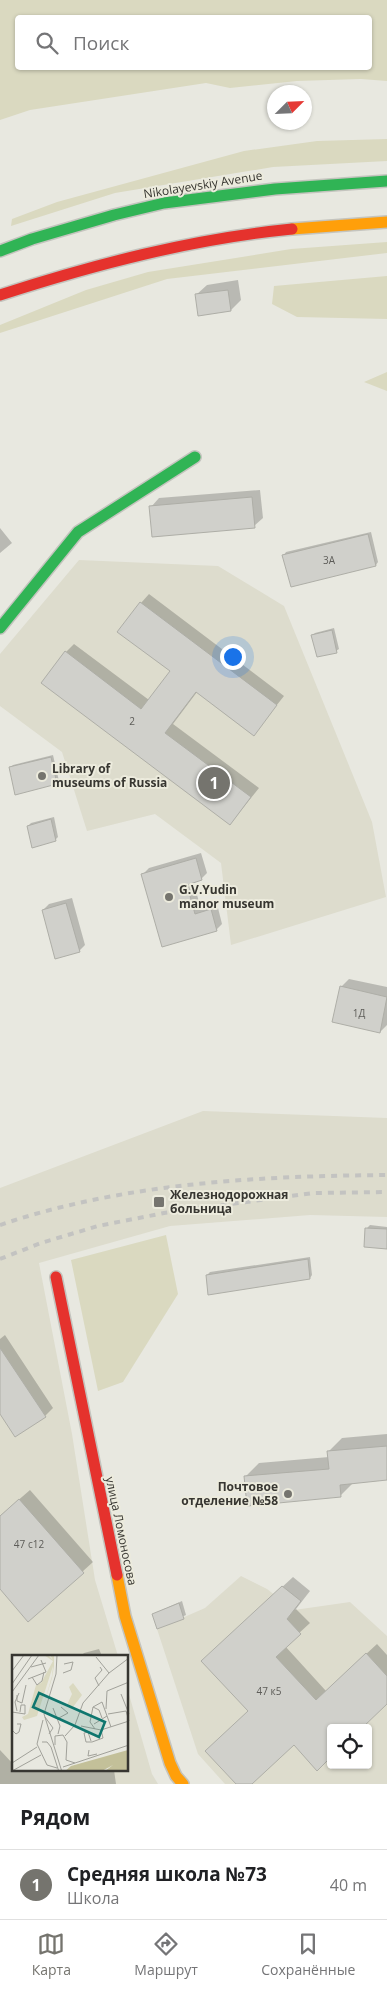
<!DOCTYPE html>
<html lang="ru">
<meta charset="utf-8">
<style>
:root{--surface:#fff;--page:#f6f6f6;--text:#202124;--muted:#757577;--line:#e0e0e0;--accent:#75746e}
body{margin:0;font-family:"Open Sans",sans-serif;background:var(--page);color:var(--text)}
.controls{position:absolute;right:15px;bottom:15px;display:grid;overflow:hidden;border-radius:5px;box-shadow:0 1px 4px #0004}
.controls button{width:45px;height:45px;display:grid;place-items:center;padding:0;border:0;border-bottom:1px solid var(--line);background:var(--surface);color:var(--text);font:25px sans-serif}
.compass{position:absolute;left:267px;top:85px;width:45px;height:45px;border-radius:50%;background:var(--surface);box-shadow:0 1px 4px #0004;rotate:66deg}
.you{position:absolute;left:232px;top:656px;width:18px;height:18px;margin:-12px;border:4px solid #fff;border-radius:50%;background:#1a73e8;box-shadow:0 0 0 8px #1a73e833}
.badge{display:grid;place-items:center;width:32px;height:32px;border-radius:50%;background:var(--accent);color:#fff;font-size:16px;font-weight:700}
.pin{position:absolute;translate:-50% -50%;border:2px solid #fff;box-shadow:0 1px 5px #0006}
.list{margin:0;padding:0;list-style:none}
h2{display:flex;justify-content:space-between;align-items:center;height:65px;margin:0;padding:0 20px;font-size:21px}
h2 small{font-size:16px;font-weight:400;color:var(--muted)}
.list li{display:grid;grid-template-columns:32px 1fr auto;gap:15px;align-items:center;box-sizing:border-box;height:70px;padding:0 20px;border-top:1px solid var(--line)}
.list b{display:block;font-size:19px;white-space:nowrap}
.list p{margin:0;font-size:16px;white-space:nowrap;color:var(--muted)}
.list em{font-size:16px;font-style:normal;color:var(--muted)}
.icon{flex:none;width:28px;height:28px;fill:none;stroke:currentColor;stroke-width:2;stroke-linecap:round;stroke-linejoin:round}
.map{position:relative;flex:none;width:387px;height:1784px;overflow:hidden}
.search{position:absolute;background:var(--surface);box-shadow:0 1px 4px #0004;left:15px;right:15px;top:15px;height:55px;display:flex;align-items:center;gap:12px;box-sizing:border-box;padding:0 18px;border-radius:5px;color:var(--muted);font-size:19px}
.sheet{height:135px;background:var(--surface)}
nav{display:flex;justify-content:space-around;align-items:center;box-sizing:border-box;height:70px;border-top:1px solid var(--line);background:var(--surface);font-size:14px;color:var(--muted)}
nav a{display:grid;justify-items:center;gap:2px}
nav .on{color:var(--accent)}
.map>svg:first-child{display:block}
.built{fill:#dddccd;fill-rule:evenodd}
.green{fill:#dad9c0;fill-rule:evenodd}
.shadow{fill:#0003}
.building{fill:#d0d0cb;stroke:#aeaea7}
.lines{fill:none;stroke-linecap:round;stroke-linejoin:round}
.fast-casing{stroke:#c4c4be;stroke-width:14}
.slow-casing{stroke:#c4c4be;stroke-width:14}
.jam-casing{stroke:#c4c4be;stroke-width:14}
.fast{stroke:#30b455;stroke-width:11}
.slow{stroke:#ff9f0a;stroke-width:11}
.jam{stroke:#e5322d;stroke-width:11}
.rail{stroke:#c3c3c1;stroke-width:4;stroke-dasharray:6 6;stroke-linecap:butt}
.poi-dot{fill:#75746e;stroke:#ecebdd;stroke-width:2}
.labels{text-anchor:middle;stroke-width:4;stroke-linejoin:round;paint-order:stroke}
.number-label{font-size:10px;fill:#5d5c58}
.street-label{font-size:12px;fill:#373631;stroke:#ecebdd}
.poi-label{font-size:12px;font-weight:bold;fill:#373631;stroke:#ecebdd;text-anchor:start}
.inset-road{fill:none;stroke:#a1a19a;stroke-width:1}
.view{fill:#0f766e;fill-opacity:0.15;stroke:#0f766e;stroke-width:2.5}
.inset-edge{fill:none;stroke:#373631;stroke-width:2.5}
</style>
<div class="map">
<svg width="387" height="1784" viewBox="0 0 387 1784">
<rect width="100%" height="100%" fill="#e8e8e0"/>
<path class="built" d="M 79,560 L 218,566 L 284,606 L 372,822 L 386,897 L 231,945 L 221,863 L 155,814 L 87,831 L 62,752 L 0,706 L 0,654 Z
M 203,1111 L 387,1118 L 387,1217 L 310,1215 L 170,1226 L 39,1263 L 72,1434 L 95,1580 L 118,1656 L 14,1656 L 14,1770 L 128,1770 L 128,1691 L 152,1774 L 158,1784 L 0,1784 L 0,1188 Z
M 241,1576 L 267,1589 L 294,1610 L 350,1602 L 387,1636 L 387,1784 L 225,1784 L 198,1754 L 157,1629 L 205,1608 ZM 331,1728 L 368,1728 L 368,1765 L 331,1765 Z"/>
<path class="green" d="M 0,0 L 387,0 L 387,81 L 361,79 L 297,81 L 230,88 L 206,83 L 30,110 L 0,120 ZM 18,18 L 370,18 L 370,68 L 18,68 Z
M 387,139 L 387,161 L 273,167 L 115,193 L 11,226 L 12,219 L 57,202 L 244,151 L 317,141 Z
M 387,242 L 387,253 L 167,279 L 0,333 L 0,325 L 86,290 L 148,272 L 291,249 Z
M 387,276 L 387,319 L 297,317 L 272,304 L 274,286 Z
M 387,372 L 387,391 L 364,382 Z
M 166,1235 L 178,1294 L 123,1382 L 98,1391 L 71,1260 Z"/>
<path class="shadow" d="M 238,280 L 241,300 L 231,310 L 196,295 L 207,285 Z
M 260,490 L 263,518 L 254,526 L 151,507 L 159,498 Z
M 0,528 L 12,543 L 0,553 Z
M 371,532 L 378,562 L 376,565 L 284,555 L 286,552 Z
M 149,594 L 284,696 L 253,735 L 197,692 L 173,724 L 259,788 L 230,824 L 66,652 L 74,644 L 149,700 L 171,671 L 141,603 Z
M 334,628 L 339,649 L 336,651 L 313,635 L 315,633 Z
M 53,755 L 59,781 L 57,783 L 10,768 L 13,765 Z
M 54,817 L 58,837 L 55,840 L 28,826 L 31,823 Z
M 201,853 L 207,873 L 201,879 L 193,882 L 201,908 L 217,904 L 222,924 L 216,930 L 163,945 L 143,874 L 149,868 Z
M 72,898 L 85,945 L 79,951 L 43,910 L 49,904 Z
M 349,979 L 387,987 L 387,1025 L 380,1032 L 341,987 Z
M 370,1225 L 387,1227 L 387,1248 L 367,1228 Z
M 310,1257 L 312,1275 L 310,1278 L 207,1275 L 210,1272 Z
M 5,1335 L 53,1408 L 45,1416 L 0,1412 L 0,1339 Z
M 387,1434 L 387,1479 L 354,1482 L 340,1496 L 245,1477 L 259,1463 L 329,1457 L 329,1451 L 342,1438 Z
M 30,1490 L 93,1562 L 29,1620 L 0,1588 L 0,1516 Z
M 293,1577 L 310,1591 L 296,1609 L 310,1623 L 285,1646 L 326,1691 L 377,1644 L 387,1655 L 387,1702 L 294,1743 L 250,1784 L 237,1784 L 249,1710 L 213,1651 Z
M 182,1601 L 186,1615 L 158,1628 L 153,1614 Z
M 99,1649 L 102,1656 L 81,1656 L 84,1653 Z
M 0,1750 L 14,1765 L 14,1770 L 114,1770 L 116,1784 L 0,1784 Z"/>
<path class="building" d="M 228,290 L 231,311 L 198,316 L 195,294 Z
M 252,497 L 255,528 L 152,537 L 149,506 Z
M 368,534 L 376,566 L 291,587 L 282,555 Z
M 140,602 L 277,705 L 254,736 L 196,692 L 165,733 L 251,797 L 230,825 L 41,683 L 65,651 L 141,709 L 170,671 L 117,632 Z
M 332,630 L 337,653 L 317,657 L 311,635 Z
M 51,757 L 57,784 L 15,795 L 9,767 Z
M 51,819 L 56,841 L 32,848 L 27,826 Z
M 196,858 L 202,880 L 187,885 L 195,914 L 211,909 L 217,931 L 162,947 L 141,874 Z
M 66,903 L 80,952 L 55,959 L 42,910 Z
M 340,986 L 387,997 L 380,1033 L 332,1022 Z
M 365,1228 L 387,1229 L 387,1249 L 364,1247 Z
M 308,1259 L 310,1279 L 208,1295 L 206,1275 Z
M 0,1348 L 46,1417 L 15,1437 L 0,1414 Z
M 387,1446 L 387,1480 L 340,1485 L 341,1497 L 247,1506 L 244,1476 L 329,1469 L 327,1451 Z
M 19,1499 L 84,1573 L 28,1622 L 0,1589 L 0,1516 Z
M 282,1586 L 301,1601 L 287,1619 L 301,1634 L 276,1657 L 316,1700 L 366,1653 L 387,1676 L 387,1704 L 362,1728 L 331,1728 L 331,1757 L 317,1771 L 294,1745 L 252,1784 L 236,1784 L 205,1751 L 248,1711 L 201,1661 Z
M 179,1603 L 184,1619 L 157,1629 L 152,1614 Z"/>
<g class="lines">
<defs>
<path id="fast" d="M 0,251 L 32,239 L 114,215 L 164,203 L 275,189 L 387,181
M 0,628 L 78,532 L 195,457"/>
<path id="slow" d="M 292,229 L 387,222
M 117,1575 L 125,1616 L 170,1763 L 176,1776 L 183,1784"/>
<path id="jam" d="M 0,295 C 96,264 192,239 292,229
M 56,1277 L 117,1575"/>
</defs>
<use href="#fast" class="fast-casing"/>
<use href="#slow" class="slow-casing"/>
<use href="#jam" class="jam-casing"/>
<use href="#fast" class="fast"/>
<use href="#slow" class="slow"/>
<use href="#jam" class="jam"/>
<path class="rail" d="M 0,1225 C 124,1183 257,1176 387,1175
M 0,1259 L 41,1243 L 98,1226 L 164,1213 L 313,1193 L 387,1192"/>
</g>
<g class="poi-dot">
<circle cx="42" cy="776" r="5"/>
<circle cx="169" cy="897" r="5"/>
<rect x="153" y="1196" width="12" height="12" rx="2.5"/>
<circle cx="288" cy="1494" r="5"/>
</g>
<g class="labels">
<g class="number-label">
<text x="329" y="564">3А</text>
<text x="132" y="725">2</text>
<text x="359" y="1017">1Д</text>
<text x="29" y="1548">47 с12</text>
<text x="269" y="1695">47 к5</text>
</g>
<g class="street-label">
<text transform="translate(203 185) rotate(-9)" y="4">Nikolayevskiy Avenue</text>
<text transform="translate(121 1531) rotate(78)" y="4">улица Ломоносова</text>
</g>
<g class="poi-label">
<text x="52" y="773">Library of<tspan x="52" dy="14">museums of Russia</tspan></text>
<text x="179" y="894">G.V.Yudin<tspan x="179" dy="14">manor museum</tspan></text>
<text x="170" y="1199">Железнодорожная<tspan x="170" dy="14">больница</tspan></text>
<text x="278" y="1491" text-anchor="end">Почтовое<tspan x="278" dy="14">отделение №58</tspan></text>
</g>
</g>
<g transform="translate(12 1655)">
<rect width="116" height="116" fill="#e8e8e0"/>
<path d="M 32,0 L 36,0 L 41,5 L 38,0 L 42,0 L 42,11 L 40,23 L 30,56 L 40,21 L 41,11 L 25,61 L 12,65 L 10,62 L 16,59 L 24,30 L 29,28 L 41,6 ZM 61,28 L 70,40 L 61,52 L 55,50 L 60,39 L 57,32 Z" fill="#dad9c0"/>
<path d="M 116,95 L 116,116 L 93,116 L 101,110 L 90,116 L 52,117 L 59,111 Z" fill="#c3c099"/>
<path class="inset-road" d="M 45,0 L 44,19 L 32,59 L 50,117M 84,2 L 97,18M 19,12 L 34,8M 0,16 L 12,0M 51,18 L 59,15 L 61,7 L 52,9M 20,22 L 25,30 L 30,26 L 32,17M 16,24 L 34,17 L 29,5M 0,29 L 20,0M 87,31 L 83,23 L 90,15 L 88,12M 0,37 L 27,0M 109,39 L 117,59M 5,40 L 5,46 L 10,48 L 14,30M 81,52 L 90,47 L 99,72M 41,53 L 48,71 L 46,79M 94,54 L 95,36 L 117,27M 5,56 L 3,47 L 7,38M 0,57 L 13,59 L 13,50 L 9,50 L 8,57M 33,62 L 41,73 L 37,79M 45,64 L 56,58 L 49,52M 31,65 L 25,89 L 35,110 L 45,113M 82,69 L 95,61M 69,71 L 89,75 L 117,66 L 114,56 L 96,59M 83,74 L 78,67 L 81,52 L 87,55 L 90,63M 0,75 L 4,79 L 7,77 L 9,69 L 5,69M 53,81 L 63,70 L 71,48 L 97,18 L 117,3M 79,86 L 76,77 L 72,78 L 74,87 L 80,87 L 91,83 L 89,75M 30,87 L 35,87 L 39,92 L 47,117M 43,90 L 43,81 L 51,80 L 55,87 L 54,105 L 63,108M 77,95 L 76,101 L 85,99M 0,108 L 25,92M 51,112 L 117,90M 0,116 L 29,100"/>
<path class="view" d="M 27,38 L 93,67 L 87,82 L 21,52 Z"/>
<rect width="116" height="116" class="inset-edge"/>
</g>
</svg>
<div class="controls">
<button><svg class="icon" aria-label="locate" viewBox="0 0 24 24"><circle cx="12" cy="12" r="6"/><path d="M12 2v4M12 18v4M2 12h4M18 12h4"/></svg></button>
</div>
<svg class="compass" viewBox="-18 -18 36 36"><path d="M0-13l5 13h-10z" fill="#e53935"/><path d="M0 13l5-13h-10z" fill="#757577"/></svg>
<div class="you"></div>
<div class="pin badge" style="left:214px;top:783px">1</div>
<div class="search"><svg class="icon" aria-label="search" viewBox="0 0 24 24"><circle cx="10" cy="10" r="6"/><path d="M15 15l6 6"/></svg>Поиск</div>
</div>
<section class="sheet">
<h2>Рядом<small></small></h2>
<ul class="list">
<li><span class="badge">1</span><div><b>Средняя школа №73</b><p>Школа</p></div><em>40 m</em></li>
</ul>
</section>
<nav>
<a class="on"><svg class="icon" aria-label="map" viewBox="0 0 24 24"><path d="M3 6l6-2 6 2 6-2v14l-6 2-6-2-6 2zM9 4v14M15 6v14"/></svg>Карта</a>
<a><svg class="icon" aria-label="directions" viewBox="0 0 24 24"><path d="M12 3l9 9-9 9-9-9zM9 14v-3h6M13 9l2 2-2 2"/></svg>Маршрут</a>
<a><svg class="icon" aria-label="saved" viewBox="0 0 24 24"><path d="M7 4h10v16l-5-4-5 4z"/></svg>Сохранённые</a>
</nav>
